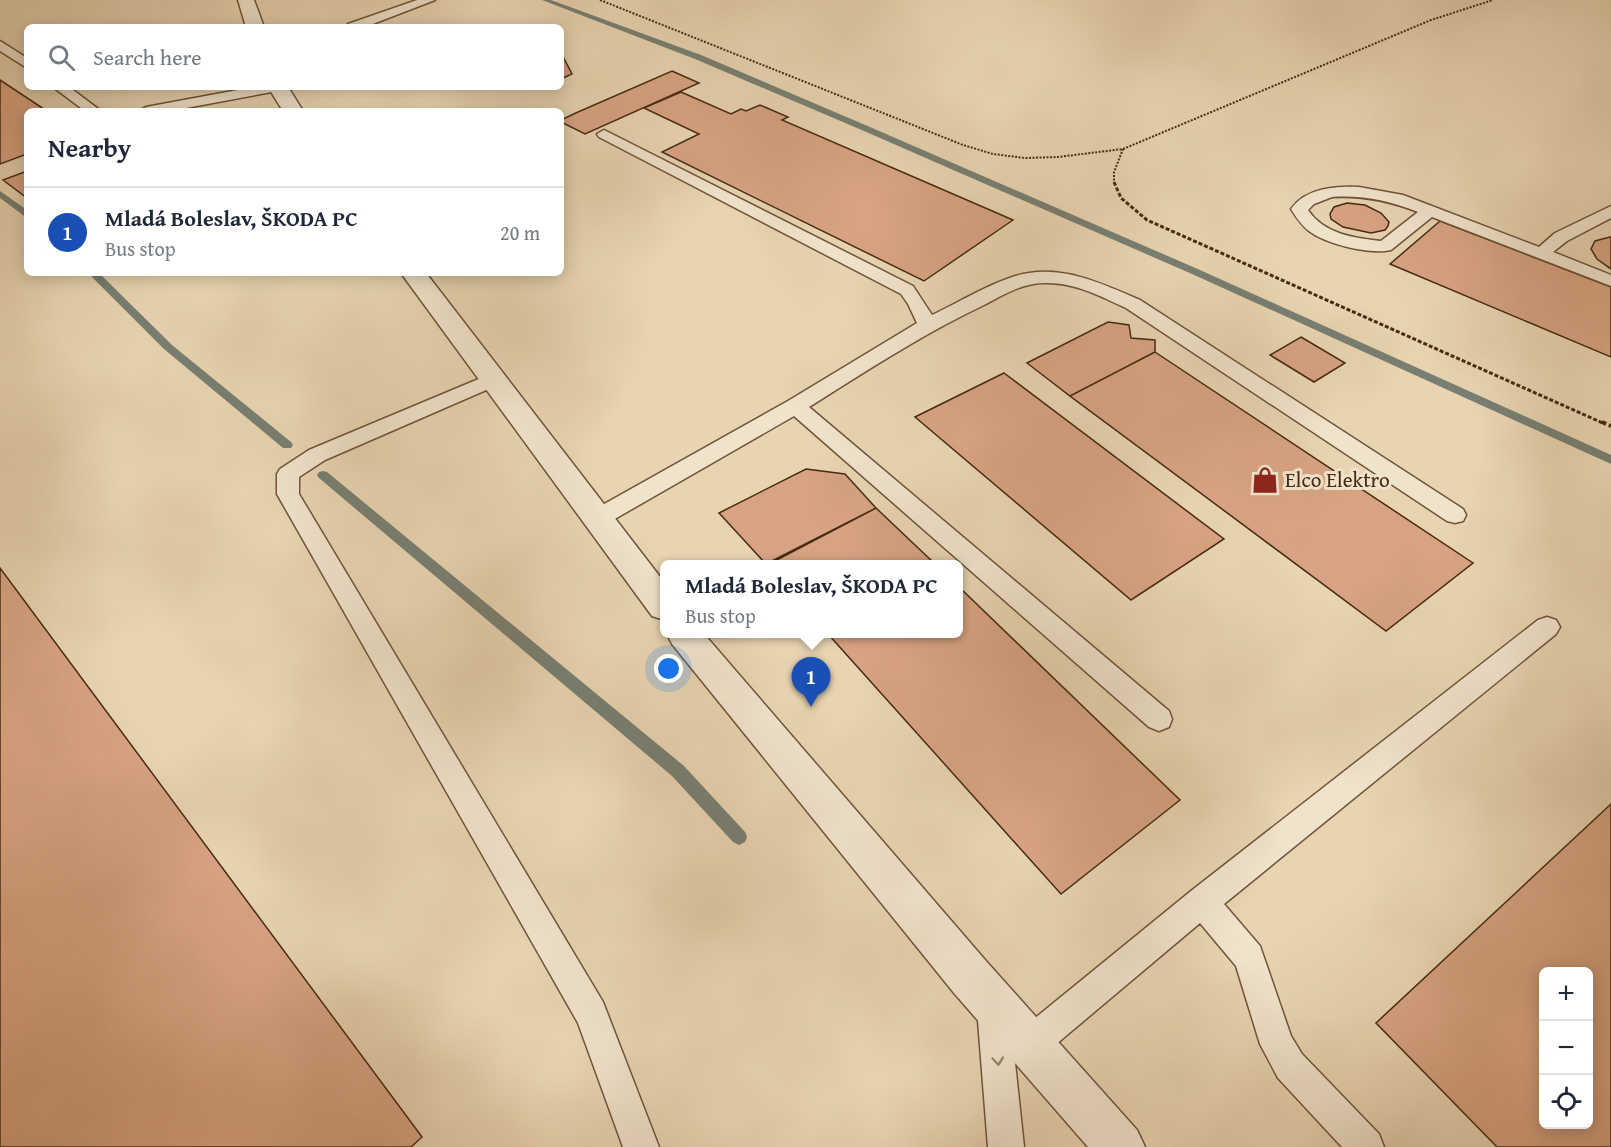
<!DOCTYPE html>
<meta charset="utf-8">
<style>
:root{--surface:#fff;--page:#f2f2f3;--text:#1f2937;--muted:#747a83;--line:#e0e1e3;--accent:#2563eb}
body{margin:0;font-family:"Gentium Book Plus",serif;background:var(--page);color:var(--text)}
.controls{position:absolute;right:18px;bottom:18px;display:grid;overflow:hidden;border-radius:9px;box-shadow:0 3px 15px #0003}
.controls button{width:54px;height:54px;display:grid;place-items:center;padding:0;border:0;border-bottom:2px solid var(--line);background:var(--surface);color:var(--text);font:30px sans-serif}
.you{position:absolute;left:669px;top:669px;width:21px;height:21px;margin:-15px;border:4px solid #fff;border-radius:50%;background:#1a73e8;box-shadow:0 0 0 9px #1a73e833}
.badge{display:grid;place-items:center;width:39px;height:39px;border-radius:50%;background:var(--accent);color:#fff;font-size:20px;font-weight:700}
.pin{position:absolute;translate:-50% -50px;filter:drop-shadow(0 2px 3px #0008)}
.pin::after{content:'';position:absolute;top:32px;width:21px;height:18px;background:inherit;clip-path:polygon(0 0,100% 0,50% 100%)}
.popup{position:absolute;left:660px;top:560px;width:303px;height:78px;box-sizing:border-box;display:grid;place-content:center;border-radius:9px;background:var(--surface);filter:drop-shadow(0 2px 4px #0005);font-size:20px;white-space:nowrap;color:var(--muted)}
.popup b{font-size:22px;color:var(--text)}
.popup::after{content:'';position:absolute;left:50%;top:100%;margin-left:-12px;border:12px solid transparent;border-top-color:var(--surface)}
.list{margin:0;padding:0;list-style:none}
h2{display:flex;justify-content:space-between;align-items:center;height:78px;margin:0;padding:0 24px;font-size:26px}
h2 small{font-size:20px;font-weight:400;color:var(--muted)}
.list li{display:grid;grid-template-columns:39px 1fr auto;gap:18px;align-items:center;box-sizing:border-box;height:90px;padding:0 24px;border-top:2px solid var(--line)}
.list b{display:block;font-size:22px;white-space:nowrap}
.list p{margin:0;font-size:20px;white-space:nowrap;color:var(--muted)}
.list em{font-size:20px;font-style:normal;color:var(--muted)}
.icon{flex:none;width:33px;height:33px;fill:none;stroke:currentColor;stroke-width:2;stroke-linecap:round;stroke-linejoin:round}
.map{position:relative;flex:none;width:1611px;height:1147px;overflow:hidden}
.search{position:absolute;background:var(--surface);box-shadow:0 3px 15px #0003;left:24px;top:24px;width:540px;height:66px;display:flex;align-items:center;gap:15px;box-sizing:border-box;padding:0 21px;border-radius:9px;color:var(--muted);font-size:22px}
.panel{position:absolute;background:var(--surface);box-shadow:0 3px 15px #0003;left:24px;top:108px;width:540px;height:168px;border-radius:9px}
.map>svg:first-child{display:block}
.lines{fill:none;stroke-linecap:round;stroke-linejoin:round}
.stream{fill:#787f72;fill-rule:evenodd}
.building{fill:#d7a382;stroke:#472a11;stroke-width:1.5;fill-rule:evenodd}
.service-casing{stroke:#6f5439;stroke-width:3}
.minor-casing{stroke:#6f5439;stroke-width:3}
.path-far2{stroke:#472a11;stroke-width:2;stroke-dasharray:2 1.5;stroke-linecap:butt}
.path-far1{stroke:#472a11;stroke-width:3;stroke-dasharray:4 2;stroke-linecap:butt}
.path{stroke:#472a11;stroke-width:4;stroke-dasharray:4.5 3;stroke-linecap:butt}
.service{fill:#f0e3cc;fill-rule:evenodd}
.minor{fill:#f0e3cc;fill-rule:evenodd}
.oneway{stroke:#9c866e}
.labels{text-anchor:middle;stroke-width:6;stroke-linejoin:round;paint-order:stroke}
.poi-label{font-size:21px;fill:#472a11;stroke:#f0e3cc;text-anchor:start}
</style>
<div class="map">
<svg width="1611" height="1147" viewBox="0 0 1611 1147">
<rect width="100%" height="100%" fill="#e8d4b1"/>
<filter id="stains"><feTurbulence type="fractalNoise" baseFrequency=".00333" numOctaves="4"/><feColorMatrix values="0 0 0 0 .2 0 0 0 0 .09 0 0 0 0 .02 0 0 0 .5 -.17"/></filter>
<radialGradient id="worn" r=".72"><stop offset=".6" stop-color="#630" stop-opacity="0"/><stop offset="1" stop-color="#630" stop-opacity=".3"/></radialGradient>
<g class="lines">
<path class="stream" d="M 542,0 L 551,0 L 701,55 L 870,127 L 1200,270 L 1611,455 L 1611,464 L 1192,274 L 864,131 L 695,59 Z
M 0,191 L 27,210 L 27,218 L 0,198 Z
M 88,273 L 99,273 L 172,345 L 291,442 L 293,445 L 291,448 L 283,448 L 164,349 Z
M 323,471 L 327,472 L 684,766 L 745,832 L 747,837 L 745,842 L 739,845 L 733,842 L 672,776 L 319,478 L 317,475 L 319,472 Z"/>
</g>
<path class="building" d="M 561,53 L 572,74 L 561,79 Z
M 672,71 L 699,83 L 585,134 L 561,122 L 561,120 L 578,112 Z
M 0,80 L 47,111 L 27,111 L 27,154 L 0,164 Z
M 681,92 L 731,114 L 741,109 L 746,111 L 760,105 L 788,117 L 782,120 L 1013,220 L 924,281 L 662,152 L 699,134 L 644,108 Z
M 27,171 L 27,198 L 3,180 Z
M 1347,203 L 1365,205 L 1381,213 L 1389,222 L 1388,226 L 1385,230 L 1371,233 L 1343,227 L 1331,219 L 1330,214 L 1334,207 Z
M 1440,221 L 1611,287 L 1611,357 L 1390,264 Z
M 1610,237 L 1611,237 L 1611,269 L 1597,259 L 1591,249 L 1595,241 Z
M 1108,322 L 1129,325 L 1131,338 L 1155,340 L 1155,352 L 1070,396 L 1027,363 Z
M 1301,337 L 1345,363 L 1314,382 L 1270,355 Z
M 1155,352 L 1473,563 L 1386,631 L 1070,396 Z
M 1004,373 L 1224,539 L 1131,600 L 915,417 Z
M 806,469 L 845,474 L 876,508 L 766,564 L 719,513 Z
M 876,508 L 935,564 L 769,564 Z
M 0,568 L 422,1137 L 411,1147 L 0,1147 Z
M 958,586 L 1180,800 L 1061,894 L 828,634 L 958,634 Z
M 1611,804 L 1611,1147 L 1497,1147 L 1376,1023 ZM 1544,972 L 1588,972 L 1588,1124 L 1544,1124 Z"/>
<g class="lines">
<defs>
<path id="service" d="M 417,0 L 435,0 L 365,27 L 347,27 L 348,24 Z
M 0,41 L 27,58 L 27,68 L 0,51 Z
M 53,87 L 69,87 L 101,111 L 85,111 Z
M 254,87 L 284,87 L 277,91 L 170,111 L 139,111 L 146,107 Z
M 604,130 L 913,286 L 932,315 C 958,303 1002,276 1029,273 C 1068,267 1105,285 1140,300 L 1463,509 L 1466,515 L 1463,521 L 1455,523 L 1447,521 L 1126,308 C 1100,296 1074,282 1044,283 C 1022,283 1003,295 984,305 C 923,334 866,371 809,407 L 1169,711 L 1172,719 L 1169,727 L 1159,731 L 1149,727 L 794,416 L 606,524 L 598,526 L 590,524 L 587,518 L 590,512 L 788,401 L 917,323 L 908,304 L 901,294 L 599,137 L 597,134 Z
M 1359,187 L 1403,195 L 1539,247 L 1555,233 L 1611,206 L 1611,218 L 1567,241 L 1553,252 L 1611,275 L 1611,286 L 1432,217 L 1391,250 C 1370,255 1326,244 1309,231 C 1301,225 1296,217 1291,209 C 1306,188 1335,186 1359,187 ZM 1332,197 C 1363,195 1390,201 1418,212 L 1381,241 C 1354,238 1324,234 1308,210 L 1314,204 Z
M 493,373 L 500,374 L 503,379 L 500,384 L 325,460 L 299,477 L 299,494 L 603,1002 L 659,1147 L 623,1147 L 578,1023 L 277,494 L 277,474 L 280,469 L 309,450 Z
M 1547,617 L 1556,620 L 1560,627 L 1556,634 L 1224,904 L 1260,946 L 1291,1036 L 1302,1054 L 1379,1134 L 1384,1147 L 1342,1147 L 1278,1078 L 1260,1044 L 1236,966 L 1200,923 L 1042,1056 L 1030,1061 L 1018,1056 L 1013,1044 L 1024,1147 L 988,1147 L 977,1008 L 981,996 L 993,992 L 1005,996 L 1009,1008 L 1013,1044 L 1018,1032 L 1191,891 L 1538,620 Z"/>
<path id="minor" d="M 238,0 L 254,0 L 264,27 L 246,27 Z
M 268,87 L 288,87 L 303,111 L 283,111 Z
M 401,273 L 426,273 L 664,582 L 664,620 L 652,616 Z
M 667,634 L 704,634 L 986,961 L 1137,1130 L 1145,1147 L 1088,1147 L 954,993 L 672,644 Z"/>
</defs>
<use href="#service" class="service-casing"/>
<use href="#minor" class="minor-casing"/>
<path class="path-far2" d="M 600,0 L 963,145 L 993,154 L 1025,158 L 1058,157 L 1123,149 L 1431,20 L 1493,0
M 1114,184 L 1114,172 L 1123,149"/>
<path class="path-far1" d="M 1114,182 L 1121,198 L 1147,220 L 1605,424"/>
<path class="path" d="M 1602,422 L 1611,426"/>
<use href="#service" class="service"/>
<use href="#minor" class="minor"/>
</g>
<defs><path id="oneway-chevron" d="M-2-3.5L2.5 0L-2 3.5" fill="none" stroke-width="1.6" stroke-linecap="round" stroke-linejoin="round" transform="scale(1.5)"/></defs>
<use class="oneway" href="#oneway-chevron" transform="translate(998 1061) rotate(85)"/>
<defs>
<symbol id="shop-bare" viewBox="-9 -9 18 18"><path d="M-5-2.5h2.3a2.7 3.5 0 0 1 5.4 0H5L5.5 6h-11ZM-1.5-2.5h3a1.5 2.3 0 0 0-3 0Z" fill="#8f2418" stroke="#f0e3cc" stroke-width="2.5" paint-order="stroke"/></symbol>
</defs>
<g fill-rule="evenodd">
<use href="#shop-bare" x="1246" y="461" width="38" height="38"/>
</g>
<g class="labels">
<g class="poi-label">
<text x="1285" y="487">Elco Elektro</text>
</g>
</g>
<rect width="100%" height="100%" filter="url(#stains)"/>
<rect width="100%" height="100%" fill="url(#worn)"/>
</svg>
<div class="controls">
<button>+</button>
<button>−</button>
<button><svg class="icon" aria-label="locate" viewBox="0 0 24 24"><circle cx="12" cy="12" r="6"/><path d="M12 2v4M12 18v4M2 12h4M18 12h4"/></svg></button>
</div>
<div class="you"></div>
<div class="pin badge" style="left:811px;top:707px;background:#1a4fb4">1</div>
<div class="popup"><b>Mladá Boleslav, ŠKODA PC</b>Bus stop</div>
<div class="search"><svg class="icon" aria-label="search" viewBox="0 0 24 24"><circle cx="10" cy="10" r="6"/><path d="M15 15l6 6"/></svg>Search here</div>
<section class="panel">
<h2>Nearby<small></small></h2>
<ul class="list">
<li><span class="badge" style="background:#1a4fb4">1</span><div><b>Mladá Boleslav, ŠKODA PC</b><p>Bus stop</p></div><em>20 m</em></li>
</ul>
</section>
</div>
